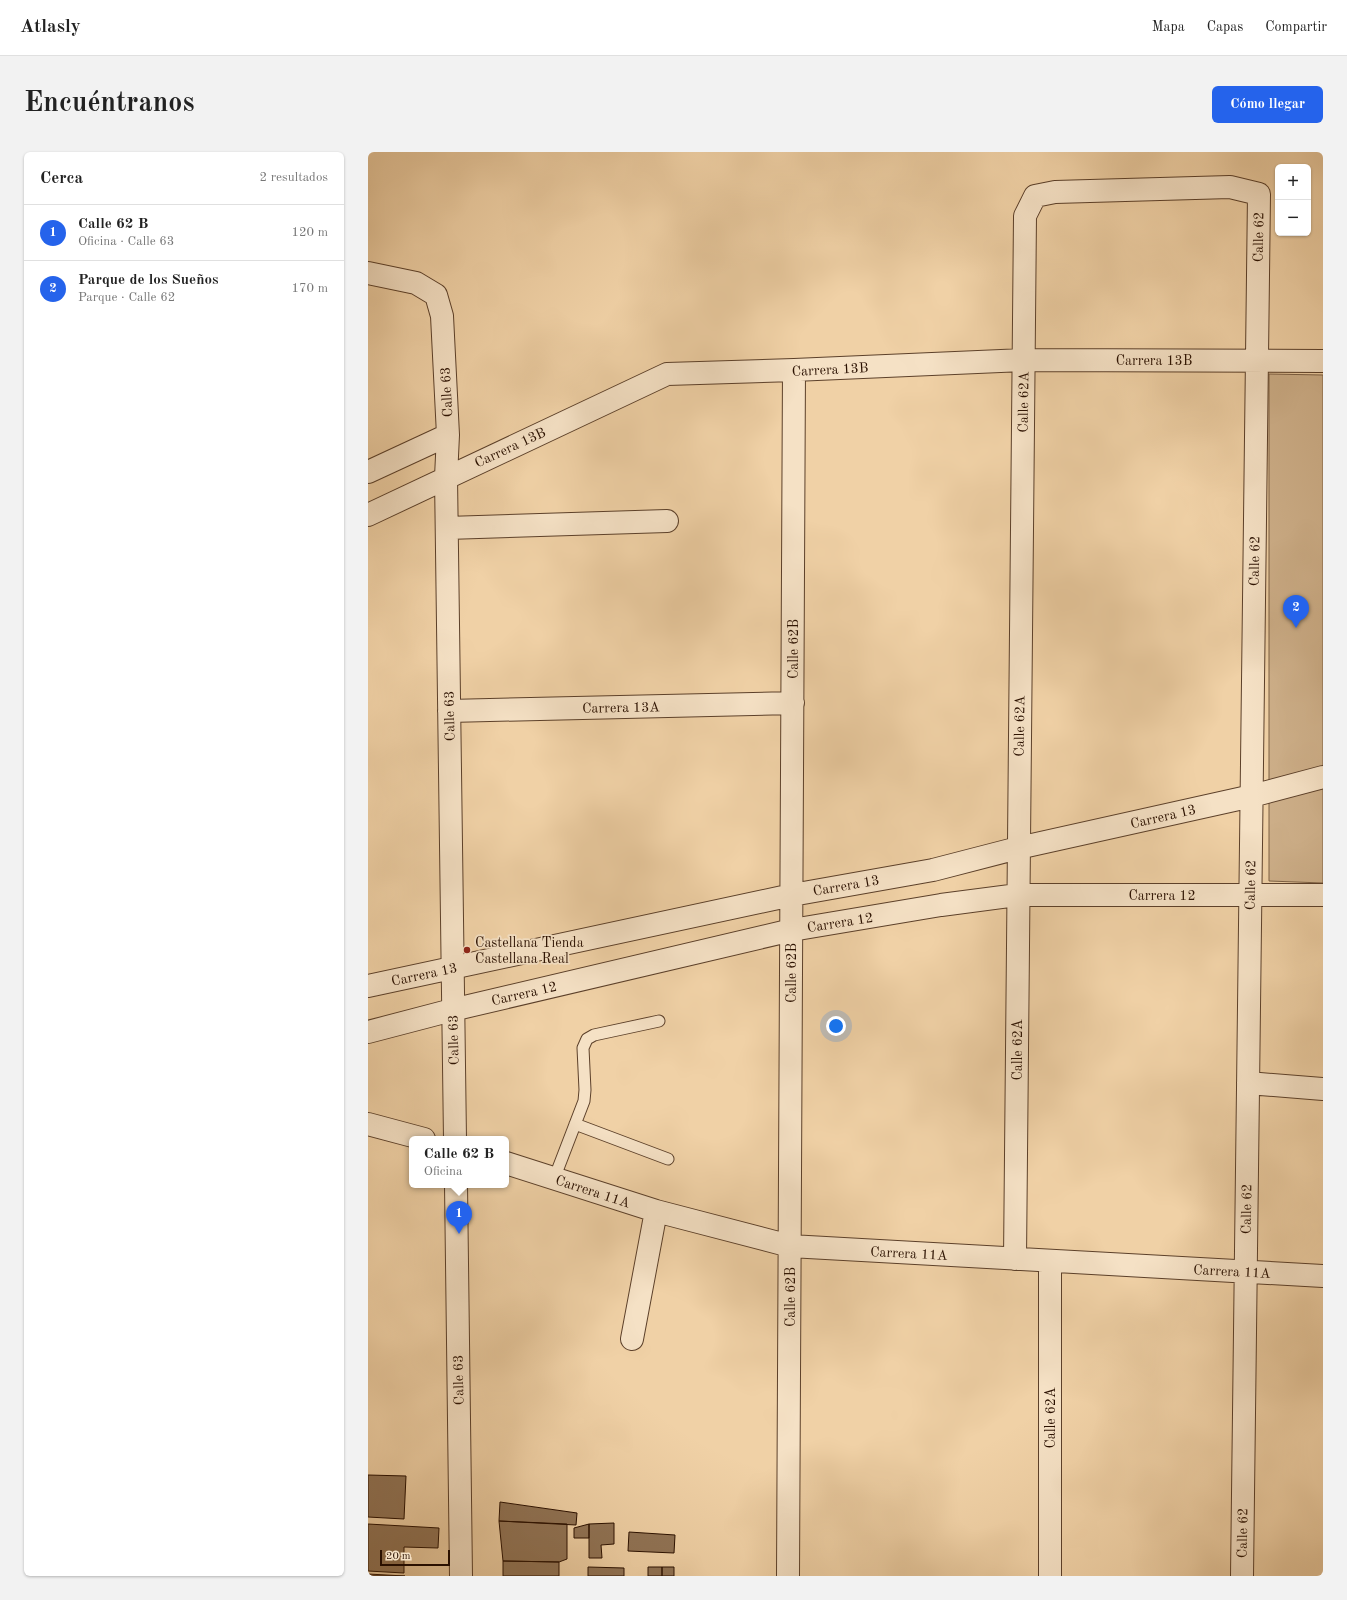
<!DOCTYPE html>
<html lang="es">
<meta charset="utf-8">
<style>
:root{--surface:#fff;--page:#f2f2f2;--text:#222;--muted:#767676;--line:#e0e0e0;--accent:#2563eb}
body{margin:0;font-family:"Old Standard TT",serif;background:var(--page);color:var(--text)}
.controls{position:absolute;right:12px;top:12px;display:grid;overflow:hidden;border-radius:6px;box-shadow:0 1px 3px #0004}
.controls button{width:36px;height:36px;display:grid;place-items:center;padding:0;border:0;border-bottom:1px solid var(--line);background:var(--surface);color:var(--text);font:20px sans-serif}
.scale{position:absolute;left:12px;bottom:10px;width:70px;box-sizing:border-box;padding-left:4px;border:2px solid #2a1000;border-top:0;font-size:11px;line-height:14px;white-space:nowrap;color:#2a1000;-webkit-text-stroke:3px #f5e1c5;paint-order:stroke}
.you{position:absolute;left:468px;top:874px;width:14px;height:14px;margin:-10px;border:3px solid #fff;border-radius:50%;background:#1a73e8;box-shadow:0 0 0 6px #1a73e833}
.badge{display:grid;place-items:center;width:26px;height:26px;border-radius:50%;background:var(--accent);color:#fff;font-size:13px;font-weight:700}
.pin{position:absolute;translate:-50% -33px;filter:drop-shadow(0 1px 2px #0008)}
.pin::after{content:'';position:absolute;top:21px;width:14px;height:12px;background:inherit;clip-path:polygon(0 0,100% 0,50% 100%)}
.popup{position:absolute;left:41px;top:984px;width:100px;height:52px;box-sizing:border-box;display:grid;place-content:center;border-radius:6px;background:var(--surface);filter:drop-shadow(0 1px 3px #0005);font-size:13px;white-space:nowrap;color:var(--muted)}
.popup b{font-size:15px;color:var(--text)}
.popup::after{content:'';position:absolute;left:50%;top:100%;margin-left:-8px;border:8px solid transparent;border-top-color:var(--surface)}
.list{margin:0;padding:0;list-style:none}
h2{display:flex;justify-content:space-between;align-items:center;height:52px;margin:0;padding:0 16px;font-size:17px}
h2 small{font-size:13px;font-weight:400;color:var(--muted)}
.list li{display:grid;grid-template-columns:26px 1fr auto;gap:12px;align-items:center;box-sizing:border-box;height:56px;padding:0 16px;border-top:1px solid var(--line)}
.list b{display:block;font-size:15px;white-space:nowrap}
.list p{margin:0;font-size:13px;white-space:nowrap;color:var(--muted)}
.list em{font-size:13px;font-style:normal;color:var(--muted)}
.map{position:relative;flex:none;width:955px;height:1424px;overflow:hidden;border-radius:6px}
header{display:flex;align-items:center;gap:24px;box-sizing:border-box;height:56px;padding:0 20px;background:var(--surface);border-bottom:1px solid var(--line)}
header strong{font-size:19px}
nav{display:flex;gap:22px;margin-inline-start:auto;font-size:14px}
.intro{display:flex;align-items:center;justify-content:space-between;box-sizing:border-box;height:96px;padding:0 24px}
h1{margin:0;font-size:28px}
.button{padding:10px 18px;border-radius:6px;background:var(--accent);color:#fff;font-size:14px;font-weight:700}
main{display:flex;gap:24px;padding:0 24px}
aside{flex:1;background:var(--surface);border-radius:6px;box-shadow:0 1px 3px #0004}
.map>svg:first-child{display:block}
.green{fill:#ceb08a;stroke:#7c6045}
.building{fill:#917456;stroke:#2a1000}
.lines{fill:none;stroke-linecap:round;stroke-linejoin:round}
.lane-casing{stroke:#5c402a;stroke-width:13}
.street-casing{stroke:#5c402a;stroke-width:24}
.lane{stroke:#f5e1c5;stroke-width:11}
.street{stroke:#f5e1c5;stroke-width:22}
.poi-dot{fill:#8f2418;stroke:#f5e1c5;stroke-width:1.5}
.labels{text-anchor:middle;stroke-width:3.5;stroke-linejoin:round;paint-order:stroke}
.street-label{font-size:14px;fill:#2a1000;stroke:#f5e1c5}
.poi-label{font-size:14px;fill:#2a1000;stroke:#f5e1c5;text-anchor:start}
</style>
<header>
<strong>Atlasly</strong>
<nav><a>Mapa</a><a>Capas</a><a>Compartir</a></nav>
</header>
<div class="intro"><h1>Encuéntranos</h1><a class="button">Cómo llegar</a></div>
<main>
<aside>
<h2>Cerca<small>2 resultados</small></h2>
<ul class="list">
<li><span class="badge">1</span><div><b>Calle 62 B</b><p>Oficina · Calle 63</p></div><em>120 m</em></li>
<li><span class="badge">2</span><div><b>Parque de los Sueños</b><p>Parque · Calle 62</p></div><em>170 m</em></li>
</ul>
</aside>
<div class="map">
<svg width="955" height="1424" viewBox="0 0 955 1424">
<rect width="100%" height="100%" fill="#f0d1a6"/>
<filter id="stains"><feTurbulence type="fractalNoise" baseFrequency=".005" numOctaves="4"/><feColorMatrix values="0 0 0 0 .2 0 0 0 0 .09 0 0 0 0 .02 0 0 0 .5 -.17"/></filter>
<radialGradient id="worn" r=".72"><stop offset=".6" stop-color="#630" stop-opacity="0"/><stop offset="1" stop-color="#630" stop-opacity=".3"/></radialGradient>
<path class="green" d="M 901,222 L 955,223 L 955,731 L 901,729 Z"/>
<path class="building" d="M 0,1323 L 38,1324 L 36,1367 L 0,1365 Z
M 132,1350 L 209,1361 L 208,1373 L 131,1369 Z
M 131,1369 L 199,1372 L 199,1407 L 191,1410 L 135,1409 Z
M 246,1371 L 246,1392 L 233,1393 L 234,1406 L 221,1406 L 221,1372 Z
M 0,1372 L 71,1376 L 70,1396 L 36,1395 L 36,1421 L 0,1419 Z
M 221,1372 L 221,1386 L 206,1386 L 206,1376 Z
M 261,1380 L 307,1383 L 306,1401 L 260,1399 Z
M 135,1409 L 191,1410 L 191,1424 L 135,1424 Z
M 220,1415 L 256,1416 L 256,1424 L 220,1424 Z
M 280,1415 L 294,1415 L 294,1424 L 280,1424 Z
M 294,1415 L 306,1415 L 306,1424 L 294,1424 Z
M 0,1422 L 37,1424 L 0,1424 Z"/>
<g class="lines">
<defs>
<path id="lane" d="M 207,972 L 300,1007
M 186,1027 L 216,949 L 217,938 L 215,896 L 219,887 L 226,883 L 291,869"/>
<path id="street" d="M 0,121 L 48,131 L 68,143 L 74,164 L 80,283 L 78,325 L 87,987
M 0,320 L 80,283
M 0,363 L 299,222 L 426,218 L 656,208 L 955,209
M 79,376 L 299,369
M 81,559 L 425,551
M 0,834 L 424,743 L 565,718 L 650,696 L 884,644 L 955,625
M 0,880 L 84,858 L 424,778 L 573,753 L 650,743 L 955,743
M 880,931 L 955,937
M 0,972 L 56,987
M 138,1011 L 288,1059 L 422,1094 L 955,1124
M 88,1033 L 93,1424
M 647,1107 L 657,64 L 667,44 L 687,40 L 862,35 L 891,42 L 874,1424
M 264,1187 L 288,1059
M 420,1424 L 426,218
M 682,1424 L 682,1109"/>
</defs>
<use href="#lane" class="lane-casing"/>
<use href="#street" class="street-casing"/>
<use href="#lane" class="lane"/>
<use href="#street" class="street"/>
</g>
<circle class="poi-dot" cx="99" cy="798" r="4"/>
<g class="labels">
<g class="street-label">
<text transform="translate(890 85) rotate(-89)" y="5">Calle 62</text>
<text x="786" y="213">Carrera 13B</text>
<text transform="translate(462 217) rotate(-3)" y="5">Carrera 13B</text>
<text transform="translate(78 240) rotate(-93)" y="5">Calle 63</text>
<text transform="translate(655 250) rotate(-89)" y="5">Calle 62A</text>
<text transform="translate(142 295) rotate(-25)" y="5">Carrera 13B</text>
<text transform="translate(886 409) rotate(-89)" y="5">Calle 62</text>
<text transform="translate(425 497) rotate(-90)" y="5">Calle 62B</text>
<text transform="translate(253 555) rotate(-1)" y="5">Carrera 13A</text>
<text transform="translate(81 564) rotate(-91)" y="5">Calle 63</text>
<text transform="translate(651 574) rotate(-89)" y="5">Calle 62A</text>
<text transform="translate(795 664) rotate(-13)" y="5">Carrera 13</text>
<text transform="translate(478 733) rotate(-10)" y="5">Carrera 13</text>
<text transform="translate(882 733) rotate(-89)" y="5">Calle 62</text>
<text x="794" y="748">Carrera 12</text>
<text transform="translate(472 770) rotate(-9)" y="5">Carrera 12</text>
<text transform="translate(423 821) rotate(-90)" y="5">Calle 62B</text>
<text transform="translate(56 822) rotate(-12)" y="5">Carrera 13</text>
<text transform="translate(156 841) rotate(-13)" y="5">Carrera 12</text>
<text transform="translate(85 888) rotate(-91)" y="5">Calle 63</text>
<text transform="translate(649 898) rotate(-90)" y="5">Calle 62A</text>
<text transform="translate(225 1039) rotate(18)" y="5">Carrera 11A</text>
<text transform="translate(878 1057) rotate(-89)" y="5">Calle 62</text>
<text transform="translate(541 1101) rotate(3)" y="5">Carrera 11A</text>
<text transform="translate(864 1119) rotate(3)" y="5">Carrera 11A</text>
<text transform="translate(422 1145) rotate(-90)" y="5">Calle 62B</text>
<text transform="translate(90 1228) rotate(-91)" y="5">Calle 63</text>
<text transform="translate(682 1266) rotate(-90)" y="5">Calle 62A</text>
<text transform="translate(874 1381) rotate(-89)" y="5">Calle 62</text>
</g>
<g class="poi-label">
<text x="107" y="795">Castellana Tienda<tspan x="107" dy="16">Castellana Real</tspan></text>
</g>
</g>
<rect width="100%" height="100%" filter="url(#stains)"/>
<rect width="100%" height="100%" fill="url(#worn)"/>
</svg>
<div class="controls">
<button>+</button>
<button>−</button>
</div>
<div class="scale">20 m</div>
<div class="you"></div>
<div class="pin badge" style="left:91px;top:1082px">1</div>
<div class="popup"><b>Calle 62 B</b>Oficina</div>
<div class="pin badge" style="left:928px;top:476px">2</div>
</div>
</main>
